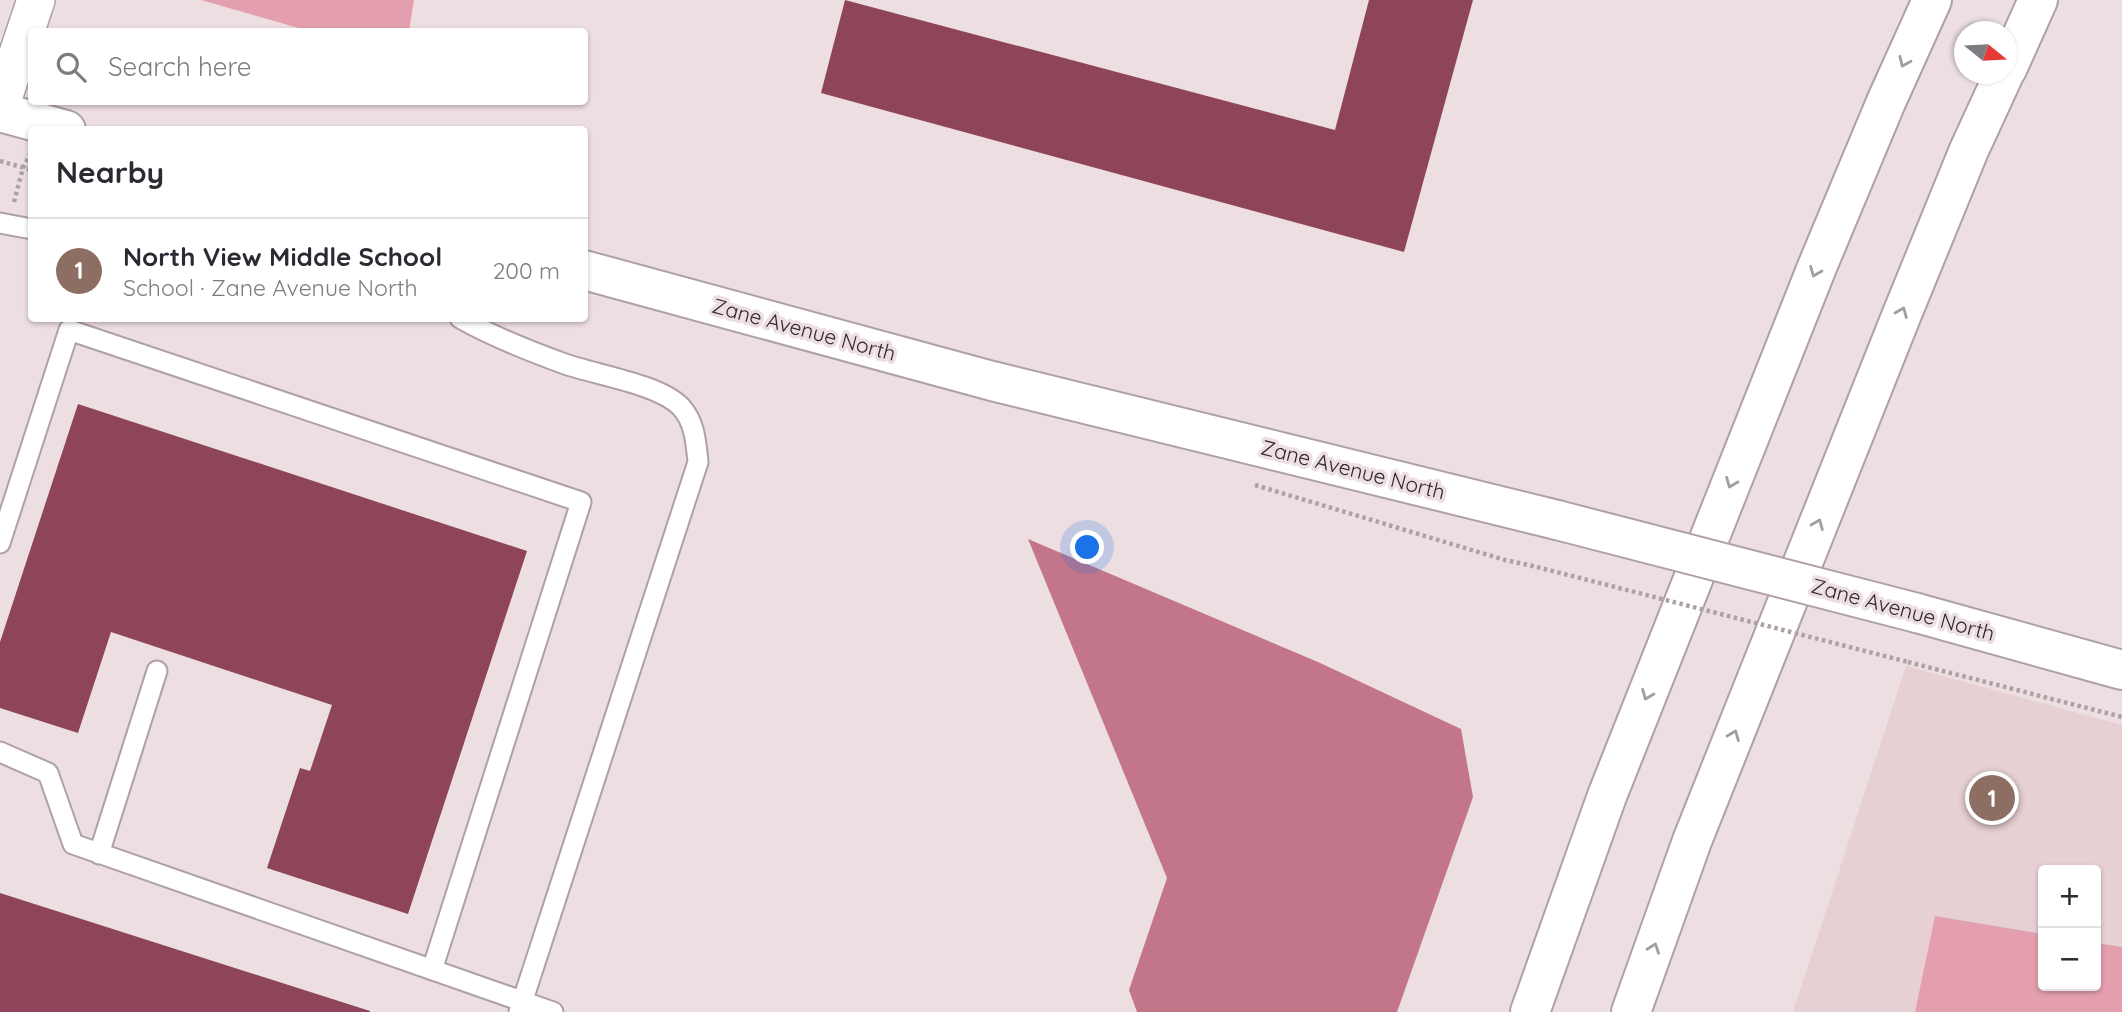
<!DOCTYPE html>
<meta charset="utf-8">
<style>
:root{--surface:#fff;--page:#f2f2f3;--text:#2b2b33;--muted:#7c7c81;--line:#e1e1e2;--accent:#377c8a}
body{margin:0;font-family:Quicksand,sans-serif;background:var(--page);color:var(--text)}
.controls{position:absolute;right:21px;bottom:21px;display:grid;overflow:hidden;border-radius:7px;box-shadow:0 2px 5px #0004}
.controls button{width:63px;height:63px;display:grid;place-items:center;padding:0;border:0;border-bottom:2px solid var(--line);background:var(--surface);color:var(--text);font:35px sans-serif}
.compass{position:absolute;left:1954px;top:21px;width:63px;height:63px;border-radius:50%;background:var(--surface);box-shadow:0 2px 5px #0004;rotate:108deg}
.you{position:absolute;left:1088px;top:548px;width:24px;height:24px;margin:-18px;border:5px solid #fff;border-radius:50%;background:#1a73e8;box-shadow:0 0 0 10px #1a73e833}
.badge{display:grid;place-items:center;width:46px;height:46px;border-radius:50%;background:var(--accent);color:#fff;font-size:23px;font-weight:700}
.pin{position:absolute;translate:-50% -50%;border:4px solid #fff;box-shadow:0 2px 7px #0006}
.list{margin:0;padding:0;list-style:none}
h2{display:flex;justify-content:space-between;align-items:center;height:91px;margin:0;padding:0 28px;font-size:30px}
h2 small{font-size:23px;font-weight:400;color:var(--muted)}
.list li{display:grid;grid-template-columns:46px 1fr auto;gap:21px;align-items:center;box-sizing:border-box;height:105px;padding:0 28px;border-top:2px solid var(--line)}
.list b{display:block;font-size:26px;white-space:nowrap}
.list p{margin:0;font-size:23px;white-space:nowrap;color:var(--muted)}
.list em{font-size:23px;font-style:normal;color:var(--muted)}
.icon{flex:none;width:38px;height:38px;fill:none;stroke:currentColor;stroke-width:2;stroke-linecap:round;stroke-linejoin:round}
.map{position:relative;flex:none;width:2122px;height:1012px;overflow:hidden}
.search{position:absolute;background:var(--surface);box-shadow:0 2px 5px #0004;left:28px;top:28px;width:560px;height:77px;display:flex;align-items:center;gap:18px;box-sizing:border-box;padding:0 24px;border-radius:7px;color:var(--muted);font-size:26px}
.panel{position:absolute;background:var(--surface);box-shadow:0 2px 5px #0004;left:28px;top:126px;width:560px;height:196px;border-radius:7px}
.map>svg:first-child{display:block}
.built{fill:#e6d0d4;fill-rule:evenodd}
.green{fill:#e49faf}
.water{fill:#c37589}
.building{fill:#8e455a}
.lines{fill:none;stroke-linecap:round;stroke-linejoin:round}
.lane-casing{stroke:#afa0a3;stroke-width:23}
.street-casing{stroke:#afa0a3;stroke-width:40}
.secondary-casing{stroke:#afa0a3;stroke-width:42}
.highway-casing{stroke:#afa0a3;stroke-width:42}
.path{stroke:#aca1a3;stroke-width:4.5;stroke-dasharray:3.5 3.5;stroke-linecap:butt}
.lane{stroke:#fff;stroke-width:19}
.street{stroke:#fff;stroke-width:37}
.secondary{stroke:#fff;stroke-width:38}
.highway{stroke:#fff;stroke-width:38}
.secondary-bridge-casing{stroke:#afa0a3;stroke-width:42;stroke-linecap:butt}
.path-bridge{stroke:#aca1a3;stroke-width:4.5;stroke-dasharray:3.5 3.5;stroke-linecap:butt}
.secondary-bridge{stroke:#fff;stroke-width:38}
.oneway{stroke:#a09e9e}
.labels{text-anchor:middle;stroke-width:7;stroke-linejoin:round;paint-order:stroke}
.street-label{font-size:21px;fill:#2d2728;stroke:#eddee1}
</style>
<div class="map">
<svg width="2122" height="1012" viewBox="0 0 2122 1012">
<rect width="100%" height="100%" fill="#eddee1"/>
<path class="built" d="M 1906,666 L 2122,725 L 2122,1012 L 1793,1012 ZM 2043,870 L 2096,870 L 2096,986 L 2043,986 Z"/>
<path class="green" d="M 201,0 L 414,0 L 409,31 L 309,31 Z
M 1935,916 L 2043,934 L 2043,986 L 2096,986 L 2096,943 L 2122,947 L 2122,1012 L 1915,1012 Z"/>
<path class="water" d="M 1028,539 L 1318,662 L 1461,729 L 1473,797 L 1397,1012 L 1137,1012 L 1129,990 L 1167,878 Z"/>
<path class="building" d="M 845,0 L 1335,130 L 1369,0 L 1473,0 L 1404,252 L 821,93 Z
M 78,404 L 527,551 L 408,914 L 267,868 L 300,768 L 310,771 L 332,705 L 111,632 L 78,733 L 0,708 L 0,642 Z
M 0,893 L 370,1011 L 370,1012 L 0,1012 Z"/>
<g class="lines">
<defs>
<path id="lane" d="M 0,223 L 32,229
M 460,318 C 493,337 529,351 565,364 C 596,375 659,384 681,407 C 695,422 696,443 698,462 L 519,1012
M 0,543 L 69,330 L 581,502 L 432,970
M 0,752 L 48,773 L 73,844 L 553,1012
M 99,854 L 157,671"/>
<path id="street" d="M 0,107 L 36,0"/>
<path id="secondary" d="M 0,112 L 66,130
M 584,270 L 992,381 L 1557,520
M 1917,613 L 2122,670"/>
<path id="highway" d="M 2007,69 L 2038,0
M 1530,1012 L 1607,796 L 1817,267 L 1886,102 L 1932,0
M 1631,1012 L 1692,841 L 1902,314 L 1969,150 L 2004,74"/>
</defs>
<use href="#lane" class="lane-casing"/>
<use href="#street" class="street-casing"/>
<use href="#secondary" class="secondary-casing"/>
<use href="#highway" class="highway-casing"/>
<path class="path" d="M 0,161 L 32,170
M 14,202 L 23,168 L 30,154
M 1255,485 L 1505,560 L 1537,567
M 1908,662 L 2122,717"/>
<use href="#lane" class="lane"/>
<use href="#street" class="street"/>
<use href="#secondary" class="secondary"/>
<use href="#highway" class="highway"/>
<defs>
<path id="secondary-bridge" d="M 1557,520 L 1917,613"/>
</defs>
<use href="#secondary-bridge" class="secondary-bridge-casing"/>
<path class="path-bridge" d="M 1537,567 L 1908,662"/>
<use href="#secondary-bridge" class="secondary-bridge"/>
</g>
<defs><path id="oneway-chevron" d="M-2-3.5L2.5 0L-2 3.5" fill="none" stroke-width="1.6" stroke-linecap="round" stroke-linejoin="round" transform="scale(1.75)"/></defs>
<g class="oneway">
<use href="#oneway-chevron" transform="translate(1904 62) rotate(114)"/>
<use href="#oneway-chevron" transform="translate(1815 272) rotate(112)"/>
<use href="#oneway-chevron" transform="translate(1902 312) rotate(-68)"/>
<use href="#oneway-chevron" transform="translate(1731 483) rotate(112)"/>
<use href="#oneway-chevron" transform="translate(1818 524) rotate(-68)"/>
<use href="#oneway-chevron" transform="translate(1647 695) rotate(112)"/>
<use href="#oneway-chevron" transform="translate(1734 735) rotate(-68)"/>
<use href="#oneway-chevron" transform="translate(1654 948) rotate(-70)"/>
</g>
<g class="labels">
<g class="street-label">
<text transform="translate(804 330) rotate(15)" y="7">Zane Avenue North</text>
<text transform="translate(1353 470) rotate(14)" y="7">Zane Avenue North</text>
<text transform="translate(1903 610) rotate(15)" y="7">Zane Avenue North</text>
</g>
</g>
</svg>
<div class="controls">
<button>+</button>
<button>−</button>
</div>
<svg class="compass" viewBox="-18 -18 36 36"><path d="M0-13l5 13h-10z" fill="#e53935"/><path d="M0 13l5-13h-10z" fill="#7c7c81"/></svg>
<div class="you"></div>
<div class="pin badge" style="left:1992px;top:798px;background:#8d6e63">1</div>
<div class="search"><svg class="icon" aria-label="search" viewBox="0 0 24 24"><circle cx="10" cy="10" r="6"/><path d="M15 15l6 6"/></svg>Search here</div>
<section class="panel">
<h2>Nearby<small></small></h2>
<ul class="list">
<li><span class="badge" style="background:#8d6e63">1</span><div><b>North View Middle School</b><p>School · Zane Avenue North</p></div><em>200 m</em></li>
</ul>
</section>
</div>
